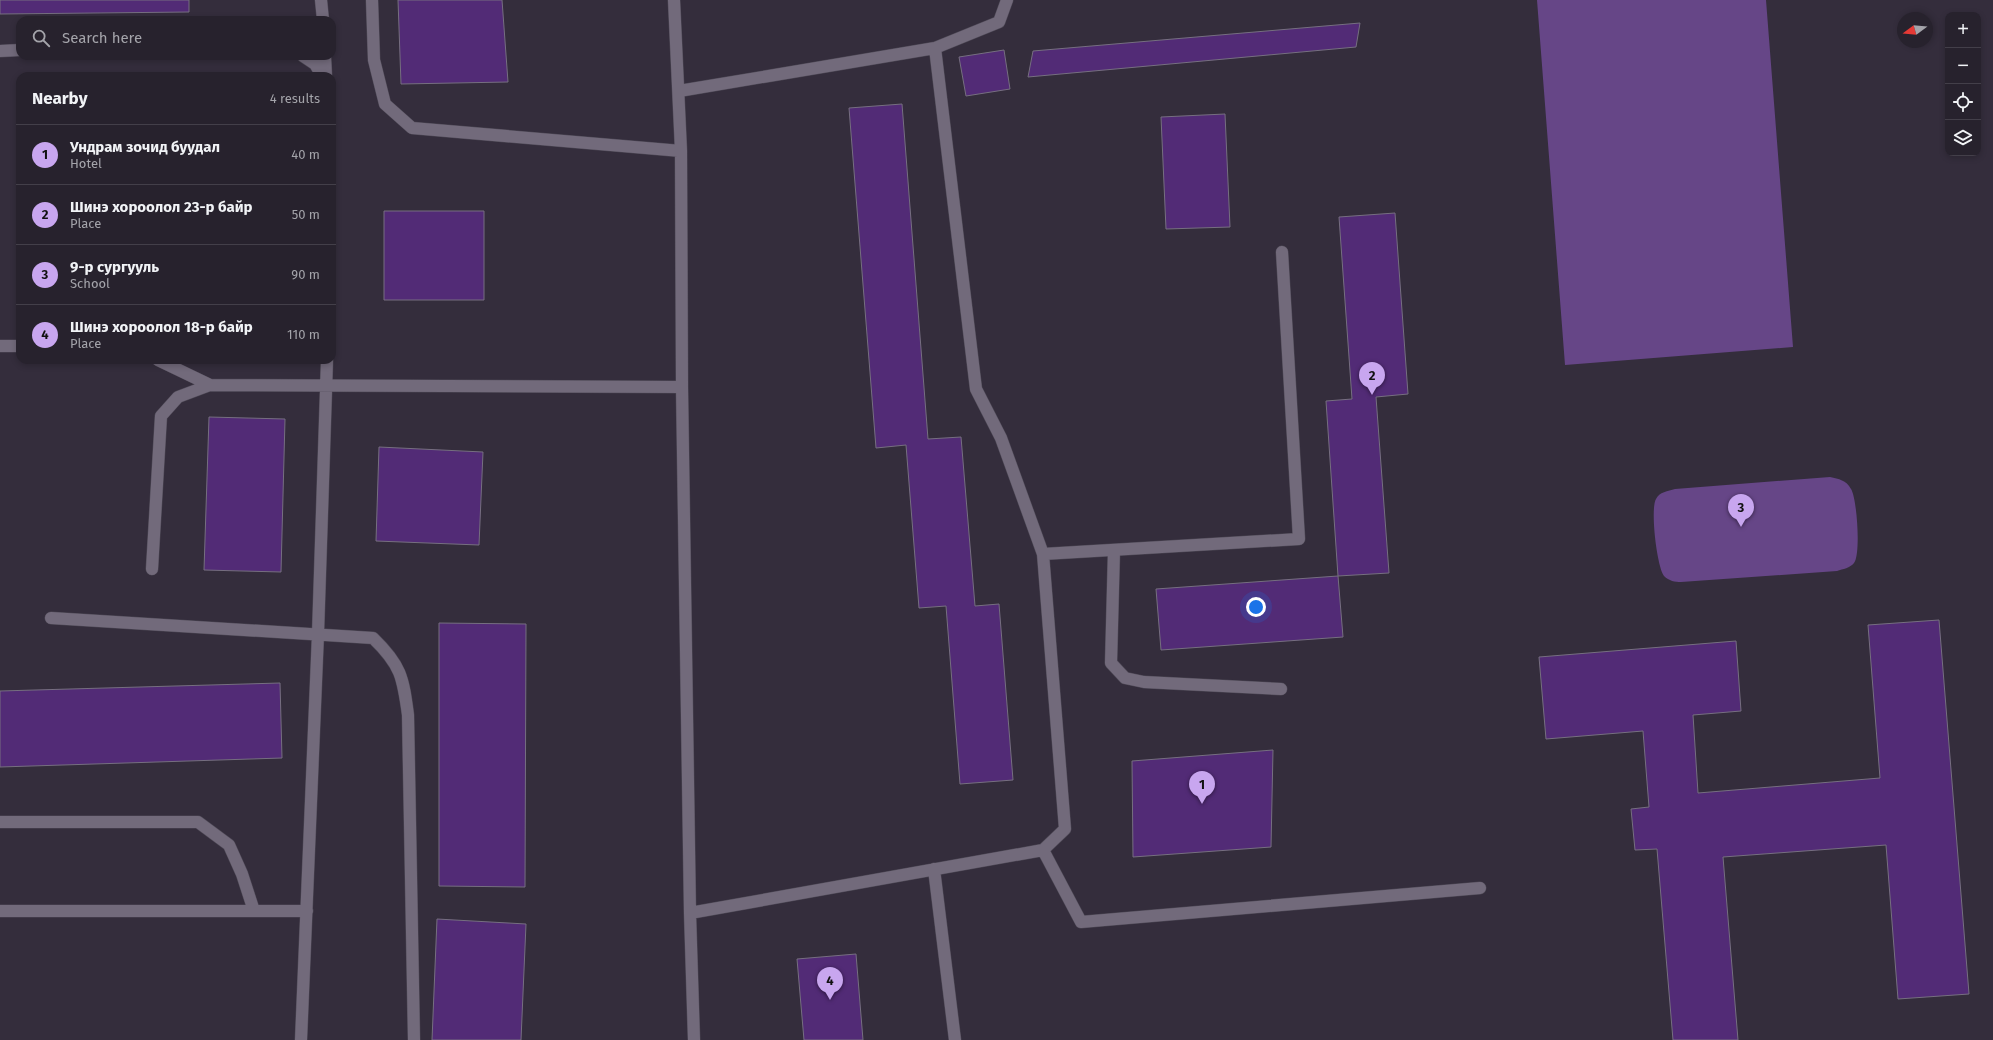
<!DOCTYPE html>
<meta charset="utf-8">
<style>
:root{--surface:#27222d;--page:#332f39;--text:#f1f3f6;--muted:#a4a4aa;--line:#433f49;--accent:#c8a6ef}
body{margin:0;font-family:"Fira Sans",sans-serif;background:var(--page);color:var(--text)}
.controls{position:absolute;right:12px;top:12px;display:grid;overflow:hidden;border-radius:8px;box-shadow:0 2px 6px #0003}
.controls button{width:36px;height:36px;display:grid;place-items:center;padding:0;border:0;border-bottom:1px solid var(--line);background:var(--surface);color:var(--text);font:20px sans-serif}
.compass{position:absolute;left:1897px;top:12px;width:36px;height:36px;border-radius:50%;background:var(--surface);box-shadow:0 2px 6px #0003;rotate:254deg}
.you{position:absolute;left:1256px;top:607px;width:14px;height:14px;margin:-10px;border:3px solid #fff;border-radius:50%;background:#1a73e8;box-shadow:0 0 0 6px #1a73e833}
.badge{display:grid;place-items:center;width:26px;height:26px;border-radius:50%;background:var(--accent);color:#111;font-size:13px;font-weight:700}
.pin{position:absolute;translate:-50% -33px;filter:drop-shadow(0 1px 2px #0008)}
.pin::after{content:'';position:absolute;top:21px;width:14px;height:12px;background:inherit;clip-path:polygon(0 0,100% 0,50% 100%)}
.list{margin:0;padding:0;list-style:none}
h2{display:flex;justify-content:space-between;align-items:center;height:52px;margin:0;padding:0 16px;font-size:17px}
h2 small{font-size:13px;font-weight:400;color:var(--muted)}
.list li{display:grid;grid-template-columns:26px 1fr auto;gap:12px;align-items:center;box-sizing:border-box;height:60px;padding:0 16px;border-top:1px solid var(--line)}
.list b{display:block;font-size:15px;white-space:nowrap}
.list p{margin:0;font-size:13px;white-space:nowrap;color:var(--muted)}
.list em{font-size:13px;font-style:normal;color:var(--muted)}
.icon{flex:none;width:22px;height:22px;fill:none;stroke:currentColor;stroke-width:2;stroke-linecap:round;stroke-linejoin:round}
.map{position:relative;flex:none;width:1993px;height:1040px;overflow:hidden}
.search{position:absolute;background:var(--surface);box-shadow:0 2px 6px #0003;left:16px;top:16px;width:320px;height:44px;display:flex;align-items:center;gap:10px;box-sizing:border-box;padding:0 14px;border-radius:12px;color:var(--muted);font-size:15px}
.panel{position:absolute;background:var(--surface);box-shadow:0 2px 6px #0003;left:16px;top:72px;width:320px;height:292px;border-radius:12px}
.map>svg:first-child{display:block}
.green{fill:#664687}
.building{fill:#522b76;stroke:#766f80}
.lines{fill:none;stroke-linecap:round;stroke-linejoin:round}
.minor-casing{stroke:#4e4956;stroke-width:13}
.minor{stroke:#726a7b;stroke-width:12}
</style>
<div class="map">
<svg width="1993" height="1040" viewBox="0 0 1993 1040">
<rect width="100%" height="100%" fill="#342d3c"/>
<path class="green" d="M 1537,0 L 1766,0 L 1793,347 L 1565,365 Z
M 1830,477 C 1839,479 1846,480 1851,489 C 1857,498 1861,555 1854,563 C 1850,568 1843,569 1837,571 L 1681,582 C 1675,582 1669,581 1664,576 C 1657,567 1650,509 1656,499 C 1659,492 1668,491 1675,489 Z"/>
<path class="building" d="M 0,0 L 189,0 L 189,12 L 0,14 Z
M 398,0 L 502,0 L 508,82 L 401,84 Z
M 1360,23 L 1356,47 L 1028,77 L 1033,51 Z
M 1004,50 L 1010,89 L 966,96 L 959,57 Z
M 902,104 L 928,439 L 961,437 L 975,606 L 999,604 L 1013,780 L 960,784 L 946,606 L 919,608 L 906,445 L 876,448 L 849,108 Z
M 1225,114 L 1230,227 L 1166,229 L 1161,117 Z
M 384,211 L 484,211 L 484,300 L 384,300 Z
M 1395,213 L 1408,394 L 1376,397 L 1389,573 L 1338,576 L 1326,401 L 1352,399 L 1339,217 Z
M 209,417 L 285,419 L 281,572 L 204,570 Z
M 379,447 L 483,452 L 479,545 L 376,541 Z
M 1338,576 L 1343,637 L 1161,650 L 1156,589 Z
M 1939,620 L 1969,994 L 1898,999 L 1886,845 L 1723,857 L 1738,1040 L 1673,1040 L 1657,849 L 1635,850 L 1631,809 L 1649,807 L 1643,731 L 1546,739 L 1539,657 L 1736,641 L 1741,711 L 1693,715 L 1698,793 L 1880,778 L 1868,625 Z
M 439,623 L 526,624 L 525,887 L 439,886 Z
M 280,683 L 282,758 L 0,767 L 0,691 Z
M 1273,750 L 1271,847 L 1133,857 L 1132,761 Z
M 437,919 L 526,924 L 521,1040 L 432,1040 Z
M 856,954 L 863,1040 L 804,1040 L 797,959 Z"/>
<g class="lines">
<defs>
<path id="minor" d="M 321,0 L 323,20
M 372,0 L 374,60 L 385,104 L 412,128 L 681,151
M 674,0 L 681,151 L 682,387 L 690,913 L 694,1040
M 935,48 L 976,389 L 1001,438 L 1043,554 L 1299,539 L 1282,252
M 0,51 L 20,50
M 303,56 L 315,64 L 322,76
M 325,56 L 326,76
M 679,91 L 935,48 L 999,22 L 1007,0
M 0,346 L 20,346
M 158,360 L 210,385
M 1114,550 L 1111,663 L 1125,678 L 1144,682 L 1281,689
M 1043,554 L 1065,829 L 1043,850
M 152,569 L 161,416 L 178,397 L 210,385 L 682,387
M 51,618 L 373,638 C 401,665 403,677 408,715 L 414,1040
M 0,822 L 198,822 L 229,845 L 242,874 L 254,911
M 934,869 L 955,1040
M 0,911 L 307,911
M 690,913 L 1043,850 L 1081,922 L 1480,888
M 301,1040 L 318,634 L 327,360"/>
</defs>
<use href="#minor" class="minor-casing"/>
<use href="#minor" class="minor"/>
</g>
</svg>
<div class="controls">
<button>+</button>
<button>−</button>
<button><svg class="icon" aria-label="locate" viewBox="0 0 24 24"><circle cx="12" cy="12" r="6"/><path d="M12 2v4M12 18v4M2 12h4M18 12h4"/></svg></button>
<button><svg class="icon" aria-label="layers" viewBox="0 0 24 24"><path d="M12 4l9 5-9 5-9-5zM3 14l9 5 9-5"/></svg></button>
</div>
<svg class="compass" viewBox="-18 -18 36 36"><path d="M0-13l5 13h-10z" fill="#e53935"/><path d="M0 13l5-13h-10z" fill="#a4a4aa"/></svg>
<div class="you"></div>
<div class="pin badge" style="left:1202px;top:804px">1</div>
<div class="pin badge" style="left:1372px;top:395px">2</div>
<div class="pin badge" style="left:1741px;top:527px">3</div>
<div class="pin badge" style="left:830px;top:1000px">4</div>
<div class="search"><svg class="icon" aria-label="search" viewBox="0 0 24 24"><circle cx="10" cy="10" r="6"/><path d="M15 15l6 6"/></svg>Search here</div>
<section class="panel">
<h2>Nearby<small>4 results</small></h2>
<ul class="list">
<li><span class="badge">1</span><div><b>Ундрам зочид буудал</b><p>Hotel</p></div><em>40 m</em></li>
<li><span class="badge">2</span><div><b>Шинэ хороолол 23-р байр</b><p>Place</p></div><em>50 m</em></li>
<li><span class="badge">3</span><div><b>9-р сургууль</b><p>School</p></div><em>90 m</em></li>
<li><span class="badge">4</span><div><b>Шинэ хороолол 18-р байр</b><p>Place</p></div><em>110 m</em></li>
</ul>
</section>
</div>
